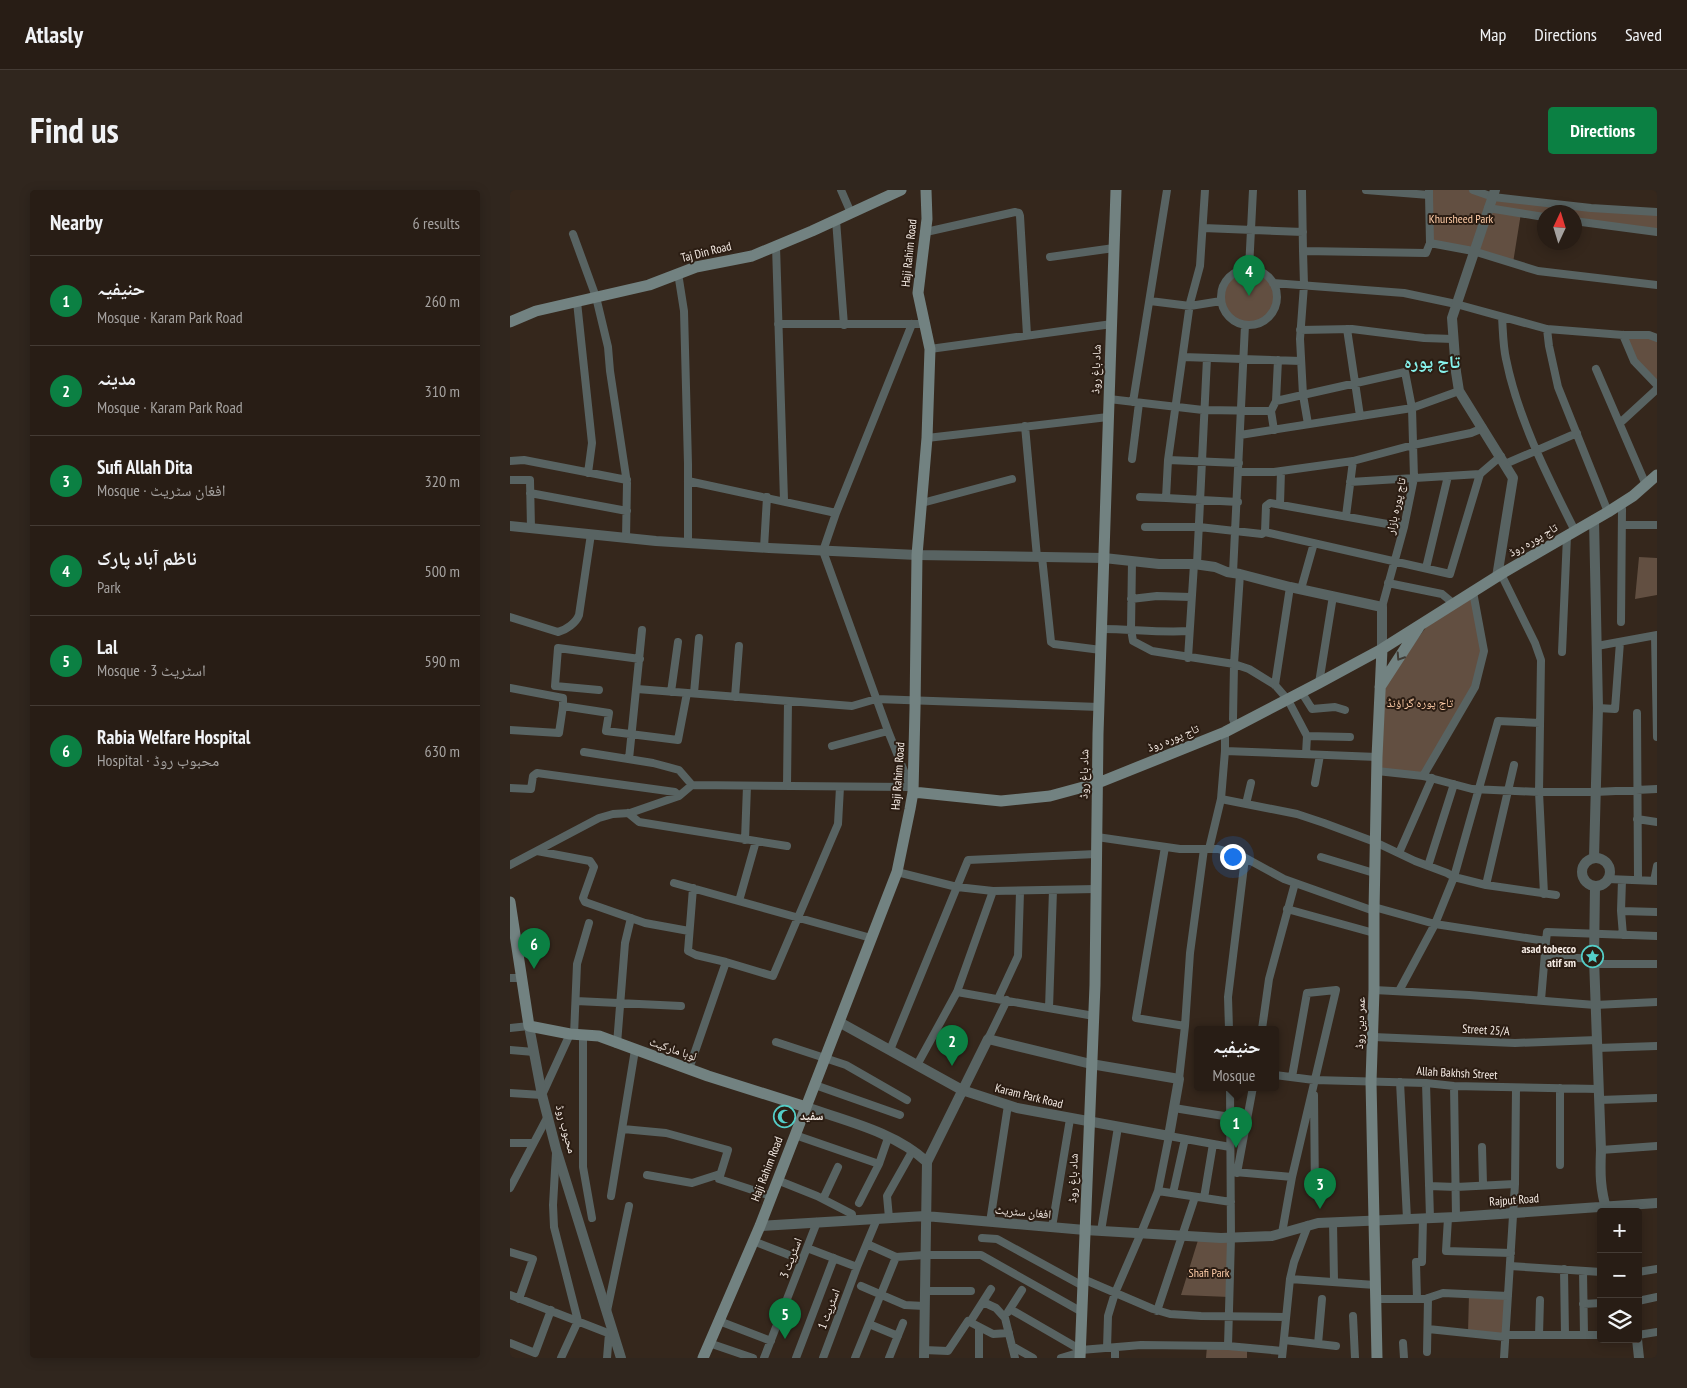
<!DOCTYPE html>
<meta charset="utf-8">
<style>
:root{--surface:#281d15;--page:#30261e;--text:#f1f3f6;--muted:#a5a2a0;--line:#443b34;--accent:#0b8043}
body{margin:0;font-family:"PT Sans Narrow","Noto Naskh Arabic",sans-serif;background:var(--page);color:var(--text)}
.controls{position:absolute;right:15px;bottom:15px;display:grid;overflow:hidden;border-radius:5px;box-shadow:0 2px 12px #0003}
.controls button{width:45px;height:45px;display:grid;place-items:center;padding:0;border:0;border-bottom:1px solid var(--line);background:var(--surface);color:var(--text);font:25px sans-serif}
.compass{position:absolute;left:1027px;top:15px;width:45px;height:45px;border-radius:50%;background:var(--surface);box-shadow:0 2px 12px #0003;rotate:4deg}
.you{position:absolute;left:722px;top:666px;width:18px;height:18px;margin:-12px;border:4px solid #fff;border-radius:50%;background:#1a73e8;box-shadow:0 0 0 8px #1a73e833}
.badge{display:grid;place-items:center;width:32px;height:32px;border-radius:50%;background:var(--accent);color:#fff;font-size:16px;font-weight:700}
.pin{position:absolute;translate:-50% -41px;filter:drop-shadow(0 1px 2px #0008)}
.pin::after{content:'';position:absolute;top:26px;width:18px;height:15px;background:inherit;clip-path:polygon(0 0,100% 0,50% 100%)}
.popup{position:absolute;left:684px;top:836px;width:85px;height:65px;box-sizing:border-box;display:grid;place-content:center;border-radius:5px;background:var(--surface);filter:drop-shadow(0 1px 4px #0005);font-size:16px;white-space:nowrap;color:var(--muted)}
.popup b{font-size:19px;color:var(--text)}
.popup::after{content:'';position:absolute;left:50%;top:100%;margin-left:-10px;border:10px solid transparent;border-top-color:var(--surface)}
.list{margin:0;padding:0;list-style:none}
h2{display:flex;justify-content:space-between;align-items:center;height:65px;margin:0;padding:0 20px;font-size:21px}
h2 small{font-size:16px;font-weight:400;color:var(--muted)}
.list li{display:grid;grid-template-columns:32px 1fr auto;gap:15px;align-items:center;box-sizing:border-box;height:90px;padding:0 20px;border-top:1px solid var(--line)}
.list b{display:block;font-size:19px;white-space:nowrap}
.list p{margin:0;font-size:16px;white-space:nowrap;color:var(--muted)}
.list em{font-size:16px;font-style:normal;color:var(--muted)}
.icon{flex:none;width:28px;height:28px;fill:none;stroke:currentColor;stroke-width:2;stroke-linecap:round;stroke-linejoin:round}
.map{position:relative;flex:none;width:1147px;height:1168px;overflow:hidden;border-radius:5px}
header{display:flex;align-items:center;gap:30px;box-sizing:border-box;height:70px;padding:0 25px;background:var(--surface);border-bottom:1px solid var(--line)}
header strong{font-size:24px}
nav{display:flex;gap:28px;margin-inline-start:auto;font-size:18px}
.intro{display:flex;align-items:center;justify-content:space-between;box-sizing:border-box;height:120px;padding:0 30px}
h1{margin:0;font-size:35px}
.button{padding:12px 22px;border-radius:5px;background:var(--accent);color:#fff;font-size:18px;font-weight:700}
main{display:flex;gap:30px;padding:0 30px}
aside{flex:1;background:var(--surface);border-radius:5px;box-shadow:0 2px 12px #0003}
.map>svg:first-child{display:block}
.green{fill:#624f41}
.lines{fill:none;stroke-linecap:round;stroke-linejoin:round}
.minor{stroke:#586362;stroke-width:8}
.tertiary{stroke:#586362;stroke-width:10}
.secondary{stroke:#728281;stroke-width:11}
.oneway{stroke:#403b34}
.labels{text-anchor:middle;stroke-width:4;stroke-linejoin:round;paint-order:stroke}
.park-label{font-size:12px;fill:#ffcda8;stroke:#2b1d13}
.street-label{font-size:12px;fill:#f6ece5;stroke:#2b1d13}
.poi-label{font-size:12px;font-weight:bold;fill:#f6ece5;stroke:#2b1d13;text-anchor:end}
.district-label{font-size:18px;font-weight:bold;fill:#86f1eb;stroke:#2b1d13}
</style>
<header>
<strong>Atlasly</strong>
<nav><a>Map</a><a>Directions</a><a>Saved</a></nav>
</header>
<div class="intro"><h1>Find us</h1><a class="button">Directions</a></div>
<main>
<aside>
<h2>Nearby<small>6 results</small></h2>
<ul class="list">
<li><span class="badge">1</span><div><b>حنیفیہ</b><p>Mosque · Karam Park Road</p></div><em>260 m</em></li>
<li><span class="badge">2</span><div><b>مدینہ</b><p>Mosque · Karam Park Road</p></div><em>310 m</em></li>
<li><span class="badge">3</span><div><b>Sufi Allah Dita</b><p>Mosque · افغان سٹریٹ</p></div><em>320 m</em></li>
<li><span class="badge">4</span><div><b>ناظم آباد پارک</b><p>Park</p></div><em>500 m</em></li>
<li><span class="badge">5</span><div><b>Lal</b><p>Mosque · اسٹریٹ 3</p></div><em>590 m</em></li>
<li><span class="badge">6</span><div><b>Rabia Welfare Hospital</b><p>Hospital · محبوب روڈ</p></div><em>630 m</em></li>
</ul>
</aside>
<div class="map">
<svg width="1147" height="1168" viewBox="0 0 1147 1168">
<rect width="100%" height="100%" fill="#35271c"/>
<path class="green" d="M 919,0 L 963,0 L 983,7 L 1147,22 L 1147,41 L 1065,30 L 1064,22 L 1034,22 L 1034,26 L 1011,23 L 1003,73 L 920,53 Z
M711 107a28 28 0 1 1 56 0a28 28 0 1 1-56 0Z
M 1113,145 L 1147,148 L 1147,195 L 1124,171 Z
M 1129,367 L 1147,368 L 1147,405 L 1125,409 Z
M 963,402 L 974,461 L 965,497 L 913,586 L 867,581 L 871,499 L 922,429 Z
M 689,1047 L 721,1048 L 719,1107 L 671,1105 Z
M 959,1104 L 998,1106 L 995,1147 L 958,1143 Z
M 697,1156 L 737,1158 L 737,1168 L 696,1168 Z"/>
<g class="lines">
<path class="minor" d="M 331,0 L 341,23
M 695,0 L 690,76 L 680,113 L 658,270 L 656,308 L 728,312
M 792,0 L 793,61 L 916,63 L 920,53 L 963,61 L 1028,81 L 1147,95
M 856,0 L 919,5 L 919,0
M 963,0 L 983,7 L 1081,18 L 1147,22
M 919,5 L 920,53
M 978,18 L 1034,27
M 326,30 L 334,135
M 1064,31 L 1147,42
M 693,38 L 793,42
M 416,42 L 505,22 L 509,23 L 510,26 L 517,145
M 63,44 L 86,107 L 98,157 L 100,181 L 117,293 L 116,348
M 266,56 L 274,310
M 793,61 L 794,95 L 790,149 L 793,205 L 798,234
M 540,67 L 604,58
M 739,79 L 743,0
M711 107a28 28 0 1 1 56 0a28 28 0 1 1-56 0Z
M 168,83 L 174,121 L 178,274 L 178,353
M 763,93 L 894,103 L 946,114 L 1037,139 L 1113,145 L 1139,145 L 1147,148
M 640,111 L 680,116 L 711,111
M 67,112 L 82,253 L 78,283
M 992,127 C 993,141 993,156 996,169 C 1008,229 1038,287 1065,341
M 268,134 L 415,134
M 837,139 L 850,226
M 1037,139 L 1039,156 L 1048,197 L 1098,322
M 790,140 L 842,139 L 914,148 L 943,149
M 1113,145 L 1124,171 L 1147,195
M 420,159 L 602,134
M 673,167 L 791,171
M 1086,179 L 1136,295
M 599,209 L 693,220 L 761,221
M 766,211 L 895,182 L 902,218 L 904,288 L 894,337 L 872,417
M 623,212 L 657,0
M 1110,233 L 1147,199
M 515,236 L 527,367
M 764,240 L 761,221 L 766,211 L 768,170
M 730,245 L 902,218 L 949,201
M 417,248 L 598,227
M 622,269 L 629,213
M 658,270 L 729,273
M 0,271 L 14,270 L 117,290
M 995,274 L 1067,243
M 728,282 L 764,282 L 843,271 L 903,255 L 961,243 L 973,238
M 0,290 L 20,290 L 21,338
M 178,291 L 326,323
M 840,292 L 970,284
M 20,303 L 117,321
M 630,307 L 656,308
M 412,313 L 502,289
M 770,314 L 771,281
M 1110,314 L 1112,319 L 1111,432
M 836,326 L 843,271
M 1112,335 L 1147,335
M 635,337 L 689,337 L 752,344 L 755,342 L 756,316 L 760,313 L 894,337
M 755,342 L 940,384 L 970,284 L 991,266
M 254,358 L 257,307
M 532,367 L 541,452 L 544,454 L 591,460
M 622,371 L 621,439 L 623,451 L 642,461 L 724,474 L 739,479 L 765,495 L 778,510 L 797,546 L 796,564
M 687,374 L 697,168
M 916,378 L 938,286
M 723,383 L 735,135
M 991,384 L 1025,453 L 1031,470 L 1029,602 L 1034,704
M 878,393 L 932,404 L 944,414
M 791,399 L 804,353
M 621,409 L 647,406 L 681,407
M 0,427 L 48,442 C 56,440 66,433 69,425 L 81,344
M 592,439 C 621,439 650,443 679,441
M 1145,446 L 1147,547
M 1087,456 L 1147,445
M 1052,462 L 1057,346
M 678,468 L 684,374
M 809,493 L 823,406
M 765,495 L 780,397
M 0,498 L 53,508 L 53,516 L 99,523 L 96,541 L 168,550 L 177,503
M 127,499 L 342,516 L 366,509 L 589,517
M 89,500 L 45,496 L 48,458 L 130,469
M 161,502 L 168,452
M 184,503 L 189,448
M 792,503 L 802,519 L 825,517 L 835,520
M 225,507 L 229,456
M 1088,518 L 1105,519 L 1110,452
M 1127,523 L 1128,689
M 726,537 L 723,529 L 724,474 L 730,384
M 0,540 L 49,543 L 53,516
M 797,546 L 840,547
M 322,556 L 378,541
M 715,561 L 715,542
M 74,562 L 143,573 L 169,580 L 182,595
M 119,569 L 132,440
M 867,581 L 913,586 L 962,599 L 1029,602 L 1085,602 L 1147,599
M 913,586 L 965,497 L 974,461 L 963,402
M 805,593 L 810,565
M 277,596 L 278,511
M 0,598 L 21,599 L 23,586 L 27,583 L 165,602 L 169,606
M 402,601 L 378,541 L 313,361 L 326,323 L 402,134
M 711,609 L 787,624 L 814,633 L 865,652 L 905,671 L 937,683 L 944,687 L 976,695 L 1046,705
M 736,614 L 741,593
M 118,623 L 129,632 L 277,656
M 1127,629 L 1147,632
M 587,647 L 670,659 L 708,659 L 730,665 L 774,689 L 864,721
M 235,650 L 237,596
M 655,657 L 626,828 L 675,836
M 699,659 L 711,609 L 715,561 L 867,567
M 27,661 L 80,671 L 84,677 L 73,708 L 75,712 L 135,733 L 179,741
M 889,663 L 922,588
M 811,667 L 864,683
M 0,675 L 89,628 L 103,624 L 120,623 L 169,606 L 182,595 L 399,597
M 918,676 L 944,594
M 387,682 L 447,697 L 483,701 L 586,699
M 1098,689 L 1147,691
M 1112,690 L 1111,721 L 1113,745
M 1144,691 L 1147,676
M 164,693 L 361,748
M 976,695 L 1004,575
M 183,698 L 178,761 L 186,765 L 216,772 L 263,786 L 328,634 L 330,597
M 229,711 L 246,651
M 864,717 L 925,734 L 1036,751 L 1037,742 L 1147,746
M 777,719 L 864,743
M 1111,721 L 1147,722
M 1035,766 L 1084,769
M 1085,774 L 1147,774
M 0,788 L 11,788
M 864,800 L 959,805 L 1085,815 L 1147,812
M 889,801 L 925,734 L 944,687 L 988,531 L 1030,533
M 447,802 L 584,826
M 488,809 L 508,766 L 510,702
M 1031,810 L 1036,751
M 66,811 L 171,816
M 539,818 L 543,700
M 0,838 L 19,836
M 719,839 L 718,807 L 735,668
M 752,839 L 759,789 L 785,693
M 64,845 L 67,774 L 79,733
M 73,846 L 73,977 L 82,1028
M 863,847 L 1005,853 L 1087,850
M 478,849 L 497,810
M 266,852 L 336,875 L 397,910
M 107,854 L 115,753 L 121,728
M 1087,858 L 1147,856
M 0,860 L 24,862
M 380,860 L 458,670 L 586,664
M 407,875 L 447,802 L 483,701
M 179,879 L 216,772
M 765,885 L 804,890 L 916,893 L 944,896 L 1088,899
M 669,889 L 675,836 L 680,763 L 694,659
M 890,892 L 897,1029
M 916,893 L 920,1028
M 305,895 L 390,925
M 944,896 L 946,1027
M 0,903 L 32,905 L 60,844
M 804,905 L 805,1005
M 1089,910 L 1147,908
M 664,918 L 720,927
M 113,939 L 156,943 L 218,960 L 209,989 L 261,1006
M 285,945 L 369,974 L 378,948
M 0,953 L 23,953
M 972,957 L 973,994
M 1091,960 L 1147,956
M 46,963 L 43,1015 L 44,1037 L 68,1131 L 51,1168
M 1050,975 L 1050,898
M 725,982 L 782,987
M 727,983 L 743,897
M 137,985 L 182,993 L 210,984
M 267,990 L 307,1006 L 342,1024 L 342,1030
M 919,996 L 946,997 L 1005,994
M 0,998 L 38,926
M 648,1001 L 721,1012
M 663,1003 L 675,949
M 101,1006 L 125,860
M 694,1008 L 703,954
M 313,1009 L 328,977
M 349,1013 L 369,974
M 379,1028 L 377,1006 L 403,960
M 938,1028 L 936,1061 L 1001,1063
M 480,1032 L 498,915
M 823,1032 L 824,1091
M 542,1037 L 560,929
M 591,1041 L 608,937
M 772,1043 L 782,987 L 826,800 L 797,803 L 782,887
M 472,1048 L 487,1049 L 573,1096
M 243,1051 L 292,1070
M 357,1054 L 386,1067 L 415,1065 L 471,1065 L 572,1122
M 297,1058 L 347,1077
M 0,1062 L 23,1069 L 9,1109
M 1000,1076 L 1091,1082
M 1054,1079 L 1055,1145
M 1073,1081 L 1074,1145
M 1128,1082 L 1147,1079
M 573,1089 L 643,1119 L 660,1124 L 691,1126 L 776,1127
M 780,1089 L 865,1095
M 351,1096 L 395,1115 L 414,1116
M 414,1101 L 461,1101
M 0,1105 L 103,1145
M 865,1109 L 915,1109 L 933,1103 L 998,1106
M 907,1109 L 906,1072 L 912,1072 L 913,1028
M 1128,1111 L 1147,1107
M 473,1112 L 486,1118 L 495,1128 L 505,1168
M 1073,1114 L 1091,1113
M 500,1119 L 571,1160 L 631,1155 L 718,1156 L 772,1161
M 97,1121 L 119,1016
M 647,1121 L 685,1007
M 498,1122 L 512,1100
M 843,1126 L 845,1168
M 209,1131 L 261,1151
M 460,1132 L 481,1099
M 359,1134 L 388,1146
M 469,1137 L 469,1168
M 918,1139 L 995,1147
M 996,1145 L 1091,1145
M 1029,1145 L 1030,1110
M 1128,1145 L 1147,1142
M 774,1150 L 826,1156
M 0,1153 L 25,1163 L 41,1120
M 199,1153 L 243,1168
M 893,1153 L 894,1168
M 808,1154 L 812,1109
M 502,1156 L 523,1168
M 718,1156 L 721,1048 L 720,897
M 597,1158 L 598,1126 L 605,1103 L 631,1043 L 648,1001 L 659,946 L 720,957
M 414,1160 L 438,1161 L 458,1131 L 483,1144 L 499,1143
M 917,1162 L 918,1108
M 97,1168 L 99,1143
M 254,1168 L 307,1032
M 286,1168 L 324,1068
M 313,1168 L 347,1077 L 367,1029
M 345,1168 L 386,1067
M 379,1168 L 393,1133
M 551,1168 L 571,1162
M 605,1168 L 605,1158
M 772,1168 L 780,1089 L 784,1072 L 798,1035
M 994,1168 L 1005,994 L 1006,898"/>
<path class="tertiary" d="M 985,0 L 942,128 L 946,182 L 949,201 L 1003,288 L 987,387
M 0,336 L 146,351 L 259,358 L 407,365 L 594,368 L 649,374 L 684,374 L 705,377 L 717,382 L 730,384 L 780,397 L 872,417 L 872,459
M 1084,668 L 1088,518 L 1084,330
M1072 682a14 14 0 1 1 28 0a14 14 0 1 1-28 0Z
M 1085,696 L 1084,769 L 1091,960 C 1090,984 1090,998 1097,1022
M 329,832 L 452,900 L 507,918 L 659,946 L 669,889 L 581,874 L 478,849 C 458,890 437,931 417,972 L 414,1168
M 19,836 L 32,905 L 46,959 L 111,1168
M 296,917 C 336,931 385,942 417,972
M 250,1036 L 415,1026 L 575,1040 L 711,1048 L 762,1046 L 808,1033 L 946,1027 L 1147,1013
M 1127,1149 L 1129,1168"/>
<path class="secondary" d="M 0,132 L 26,121 L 139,95 L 186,77 L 242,66 L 302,41 L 391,0
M 870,497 L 909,437
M 403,602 L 491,611 L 540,606 L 588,593 L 715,542 L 809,493 L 872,459 L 991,384 L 1098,322 L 1123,306 L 1147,285
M 0,712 L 19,836 L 60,844 L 89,846 L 198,886 L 296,917
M 193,1168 L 250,1036 L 387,682 L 400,619 L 403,602 L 405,519 L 407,365 L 417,248 L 420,159 L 408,103 L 417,29 L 416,0
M 570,1168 L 585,795 L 588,544 L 606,0
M 867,1168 L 861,892 L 864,800 L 864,721 L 867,567 L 872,459"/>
</g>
<defs><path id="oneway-chevron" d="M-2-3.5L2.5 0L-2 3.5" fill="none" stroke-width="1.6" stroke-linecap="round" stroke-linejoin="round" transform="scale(1.25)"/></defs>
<use class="oneway" href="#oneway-chevron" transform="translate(890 467) rotate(123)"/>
<defs>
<symbol id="sight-ring" viewBox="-11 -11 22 22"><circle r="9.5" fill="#2b1d13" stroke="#54cdc7" stroke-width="1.5"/><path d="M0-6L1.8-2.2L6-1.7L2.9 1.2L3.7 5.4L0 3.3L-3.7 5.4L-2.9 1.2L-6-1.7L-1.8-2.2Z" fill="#54cdc7"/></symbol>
<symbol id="mosque-ring" viewBox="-11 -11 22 22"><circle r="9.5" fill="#2b1d13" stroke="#54cdc7" stroke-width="1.5"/><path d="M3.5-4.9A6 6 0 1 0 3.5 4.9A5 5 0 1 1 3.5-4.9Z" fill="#54cdc7"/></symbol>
</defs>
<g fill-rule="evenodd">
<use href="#sight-ring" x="1070" y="754" width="25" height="25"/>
<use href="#mosque-ring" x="262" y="914" width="25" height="25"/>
</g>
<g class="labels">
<g class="park-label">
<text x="951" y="33">Khursheed Park</text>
<text x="910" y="517">تاج پورہ گراؤنڈ</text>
<text x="699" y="1087">Shafi Park</text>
</g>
<g class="street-label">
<text transform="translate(196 62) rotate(-14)" y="4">Taj Din Road</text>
<text transform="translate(399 63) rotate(-84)" y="4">Haji Rahim Road</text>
<text transform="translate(586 179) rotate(-88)" y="4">شاد باغ روڈ</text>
<text transform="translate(886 316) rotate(-78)" y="4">تاج پورہ بازار</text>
<text transform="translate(1023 350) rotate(-30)" y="4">تاج پورہ روڈ</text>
<text transform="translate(663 548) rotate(-22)" y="4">تاج پورہ روڈ</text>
<text transform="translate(574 584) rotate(-89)" y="4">شاد باغ روڈ</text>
<text transform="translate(388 586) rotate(-86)" y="4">Haji Rahim Road</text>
<text transform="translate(850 833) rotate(-88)" y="4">عمر دین روڈ</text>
<text transform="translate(976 840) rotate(3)" y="4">Street 25/A</text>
<text transform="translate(163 859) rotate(19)" y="4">لوہا مارکیٹ</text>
<text transform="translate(947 883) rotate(3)" y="4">Allah Bakhsh Street</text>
<text transform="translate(519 906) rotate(14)" y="4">Karam Park Road</text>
<text transform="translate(56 939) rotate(75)" y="4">محبوب روڈ</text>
<text transform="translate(257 979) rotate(-69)" y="4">Haji Rahim Road</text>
<text transform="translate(563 988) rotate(-88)" y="4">شاد باغ روڈ</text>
<text transform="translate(1004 1010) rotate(-4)" y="4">Rajput Road</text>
<text transform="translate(513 1022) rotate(5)" y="4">افغان سٹریٹ</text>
<text transform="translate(281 1068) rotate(-69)" y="4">اسٹریٹ 3</text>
<text transform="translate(319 1119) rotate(-69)" y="4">اسٹریٹ 1</text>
</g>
<g class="poi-label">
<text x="1066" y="763">asad tobecco<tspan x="1066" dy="14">atif sm</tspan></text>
<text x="290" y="930" text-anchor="start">سفید</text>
</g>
<g class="district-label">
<text x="922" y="178">تاج پورہ</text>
</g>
</g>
</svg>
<div class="controls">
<button>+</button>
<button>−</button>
<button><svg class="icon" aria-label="layers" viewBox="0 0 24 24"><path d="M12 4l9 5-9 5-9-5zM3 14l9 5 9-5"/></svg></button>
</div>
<svg class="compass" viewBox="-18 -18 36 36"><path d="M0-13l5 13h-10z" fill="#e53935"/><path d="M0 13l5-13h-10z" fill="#a5a2a0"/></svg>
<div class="you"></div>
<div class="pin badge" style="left:726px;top:958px">1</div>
<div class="popup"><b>حنیفیہ</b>Mosque</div>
<div class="pin badge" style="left:442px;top:876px">2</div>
<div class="pin badge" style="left:810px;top:1019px">3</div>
<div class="pin badge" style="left:739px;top:106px">4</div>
<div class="pin badge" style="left:275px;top:1149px">5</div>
<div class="pin badge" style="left:24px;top:779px">6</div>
</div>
</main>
